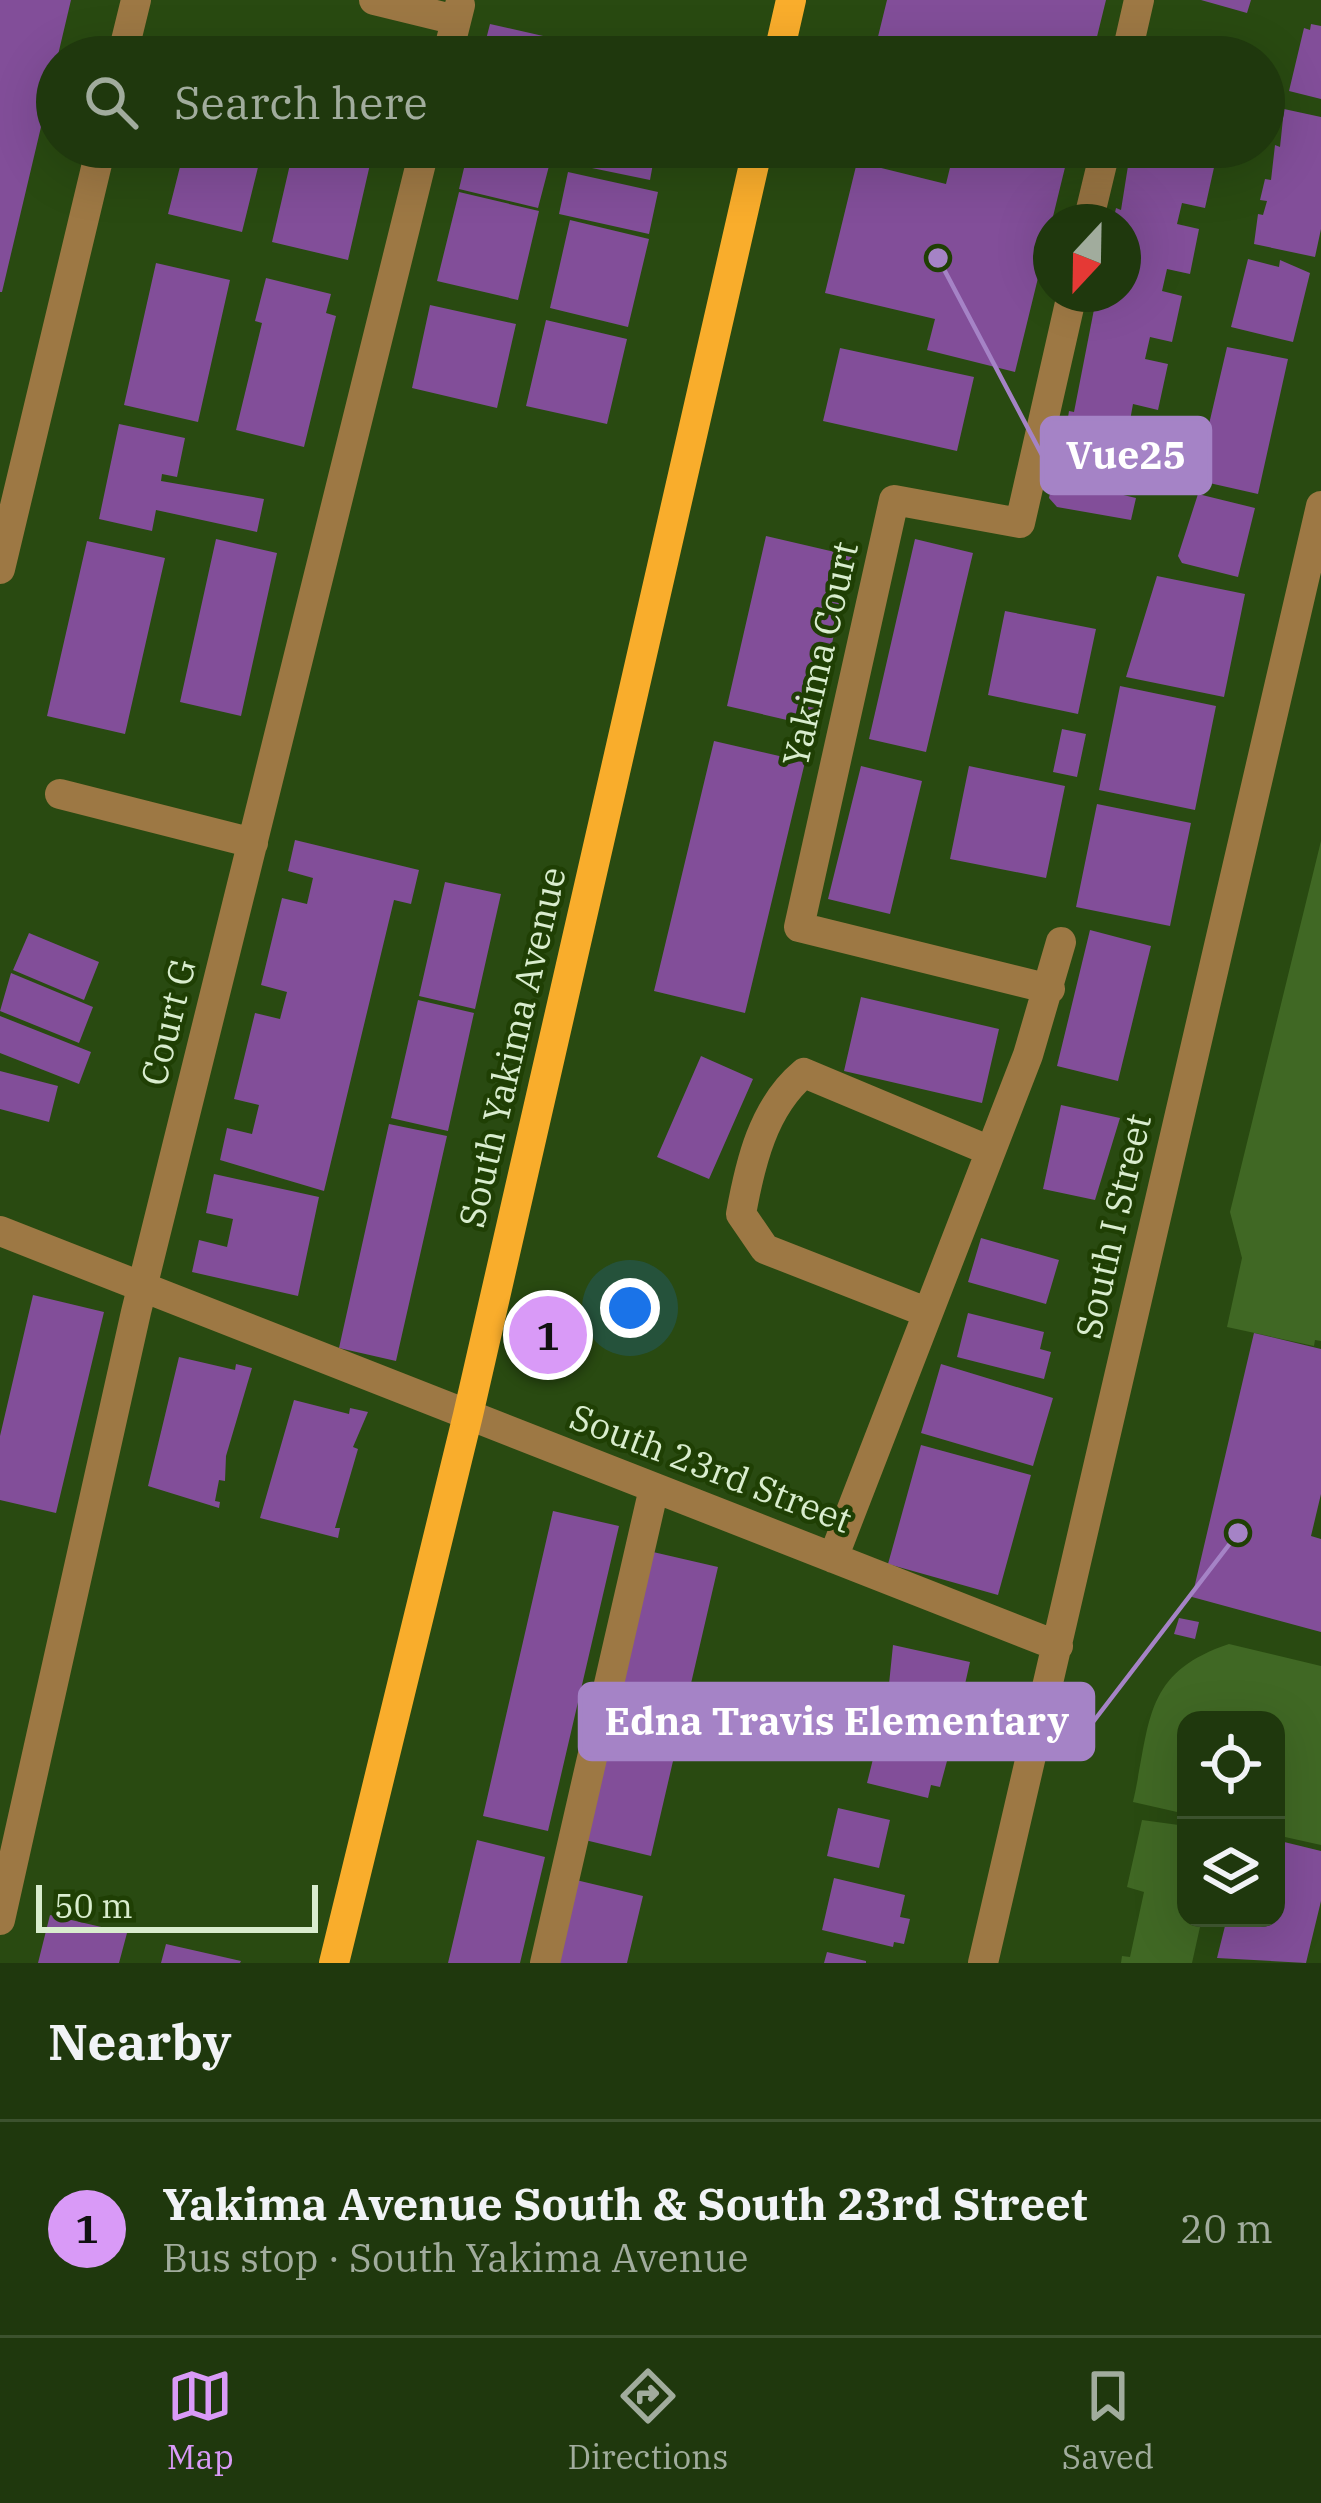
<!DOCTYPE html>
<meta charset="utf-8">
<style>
:root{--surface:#1f380d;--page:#2c431b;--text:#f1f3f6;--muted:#a1ac9d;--line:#3c522e;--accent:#d99af7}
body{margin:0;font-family:"IBM Plex Serif",serif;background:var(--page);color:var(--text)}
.controls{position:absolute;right:36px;bottom:36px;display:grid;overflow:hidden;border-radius:24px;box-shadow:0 12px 48px #0002}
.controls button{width:108px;height:108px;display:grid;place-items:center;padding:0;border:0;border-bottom:3px solid var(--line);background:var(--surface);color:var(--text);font:60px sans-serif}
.compass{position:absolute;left:1033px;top:204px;width:108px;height:108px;border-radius:50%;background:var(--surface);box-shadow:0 12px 48px #0002;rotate:202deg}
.scale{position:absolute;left:36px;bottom:30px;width:282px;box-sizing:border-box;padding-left:12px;border:6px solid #d9edce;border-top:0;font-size:33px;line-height:42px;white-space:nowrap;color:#d9edce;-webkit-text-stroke:9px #1f3f04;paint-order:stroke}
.you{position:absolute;left:630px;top:1308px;width:42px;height:42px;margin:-30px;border:9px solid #fff;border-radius:50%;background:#1a73e8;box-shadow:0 0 0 18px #1a73e833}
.badge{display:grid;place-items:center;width:78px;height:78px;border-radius:50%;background:var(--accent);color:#111;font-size:39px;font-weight:700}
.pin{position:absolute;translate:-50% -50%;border:6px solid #fff;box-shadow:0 3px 12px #0006}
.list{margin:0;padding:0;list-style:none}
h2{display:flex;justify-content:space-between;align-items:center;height:156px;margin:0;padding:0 48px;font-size:51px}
h2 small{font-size:39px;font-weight:400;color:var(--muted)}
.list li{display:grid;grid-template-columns:78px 1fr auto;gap:36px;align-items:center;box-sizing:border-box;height:216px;padding:0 48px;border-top:3px solid var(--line)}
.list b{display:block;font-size:45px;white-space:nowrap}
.list p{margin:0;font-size:39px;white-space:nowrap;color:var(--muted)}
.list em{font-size:39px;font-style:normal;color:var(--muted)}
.icon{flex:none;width:66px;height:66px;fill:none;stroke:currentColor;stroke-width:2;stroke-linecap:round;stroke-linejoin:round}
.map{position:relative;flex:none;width:1321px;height:1963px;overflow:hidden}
.search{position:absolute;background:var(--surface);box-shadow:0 12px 48px #0002;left:36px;right:36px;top:36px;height:132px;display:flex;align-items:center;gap:30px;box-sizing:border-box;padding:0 42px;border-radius:66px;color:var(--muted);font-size:45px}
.sheet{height:372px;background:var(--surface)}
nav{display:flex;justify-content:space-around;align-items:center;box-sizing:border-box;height:168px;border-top:3px solid var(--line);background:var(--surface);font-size:33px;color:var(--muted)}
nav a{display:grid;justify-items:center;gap:6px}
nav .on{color:var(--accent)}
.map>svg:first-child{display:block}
.green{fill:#406824}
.building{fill:#824e99}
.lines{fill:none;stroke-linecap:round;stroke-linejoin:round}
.minor{stroke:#9d7844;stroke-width:30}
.major{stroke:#f9ad2c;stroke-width:30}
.labels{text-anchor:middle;stroke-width:9;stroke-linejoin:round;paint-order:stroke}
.street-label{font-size:36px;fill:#d9edce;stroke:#1f3f04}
.leader{fill:none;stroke:#a583c6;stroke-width:4.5}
.callout-dot{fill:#a583c6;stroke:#1f3f04;stroke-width:4.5}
.callout{fill:#a583c6;stroke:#a583c6;stroke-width:4.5}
.callout-label{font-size:39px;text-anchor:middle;font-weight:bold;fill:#fff}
</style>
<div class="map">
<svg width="1321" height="1963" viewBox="0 0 1321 1963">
<rect width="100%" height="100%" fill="#294a11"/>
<path class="green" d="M 1321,841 L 1321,1341 L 1315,1340 L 1314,1346 L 1227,1327 L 1242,1258 L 1230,1212 Z
M 1229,1644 L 1321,1666 L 1321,1845 L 1276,1835 L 1276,1720 L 1186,1720 L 1186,1814 L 1133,1802 C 1151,1723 1142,1673 1229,1644 Z
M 1142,1820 L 1186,1826 L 1186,1918 L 1202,1918 L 1192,1963 L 1121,1963 L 1122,1956 L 1130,1957 L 1144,1892 L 1127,1887 Z"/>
<path class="building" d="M 0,0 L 71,0 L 2,292 L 0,292 Z
M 887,0 L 1106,0 L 1092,57 L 873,57 Z
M 1201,0 L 1251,0 L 1247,13 Z
M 490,24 L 574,43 L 571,57 L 482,55 Z
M 1311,24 L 1321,26 L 1321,99 L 1289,91 L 1304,28 L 1310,30 Z
M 210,43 L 260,55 L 260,57 L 207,57 Z
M 1284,109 L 1321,117 L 1321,229 L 1315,257 L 1254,244 L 1258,214 L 1263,215 L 1267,201 L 1260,200 L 1265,179 L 1271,180 L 1275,145 L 1280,147 Z
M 185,147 L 263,147 L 242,232 L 168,214 Z
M 294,147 L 374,147 L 348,260 L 272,242 Z
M 469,147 L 549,166 L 538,208 L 459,189 Z
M 590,147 L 656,147 L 650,180 L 587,167 Z
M 955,147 L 1070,147 L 1015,372 L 927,350 L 935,319 L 825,293 L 857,162 L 946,184 Z
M 1131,147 L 1195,147 L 1192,158 L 1215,163 L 1205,208 L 1182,203 L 1177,224 L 1199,229 L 1190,274 L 1167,269 L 1162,291 L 1182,296 L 1172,342 L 1150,337 L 1145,359 L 1168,364 L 1158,410 L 1133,404 L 1129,426 L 1151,431 L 1140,476 L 1119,471 L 1115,493 L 1136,498 L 1131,520 L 1057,507 L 1049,498 L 1053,478 L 1058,480 L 1069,411 L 1074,412 L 1097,294 L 1123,294 L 1123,222 L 1113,222 L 1116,208 L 1121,210 Z
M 568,172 L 658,192 L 649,234 L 559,214 Z
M 459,192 L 539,211 L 518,300 L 437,281 Z
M 570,220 L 649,239 L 628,327 L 550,308 Z
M 1248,259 L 1279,267 L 1280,260 L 1310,273 L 1293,342 L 1231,327 Z
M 156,263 L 230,280 L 198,422 L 124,405 Z
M 266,278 L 331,294 L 326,313 L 336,316 L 304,447 L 236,430 L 262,323 L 255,321 Z
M 430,305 L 516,324 L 497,408 L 412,388 Z
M 546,320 L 627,339 L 607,424 L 526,406 Z
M 1227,347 L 1288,359 L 1258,494 L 1196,480 Z
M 840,348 L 974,377 L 957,451 L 823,421 Z
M 119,424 L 185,438 L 177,477 L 162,474 L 161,481 L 264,499 L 257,532 L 156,510 L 152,531 L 99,519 Z
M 1198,494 L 1255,508 L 1238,577 L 1182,563 L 1178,556 Z
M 766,536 L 852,556 L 813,726 L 727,706 Z
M 216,539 L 277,553 L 241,716 L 180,702 Z
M 915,539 L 973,553 L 926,752 L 869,739 Z
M 87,541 L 165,558 L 125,734 L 47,716 Z
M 1157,576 L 1245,594 L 1224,697 L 1126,677 Z
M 1005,611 L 1096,629 L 1078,714 L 988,695 Z
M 1120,686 L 1216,706 L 1195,810 L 1099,790 Z
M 1062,729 L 1086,734 L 1077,777 L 1053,772 Z
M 714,741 L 805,762 L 745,1013 L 654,991 Z
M 861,766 L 922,781 L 890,914 L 828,899 Z
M 969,766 L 1065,786 L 1046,878 L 950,859 Z
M 1097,804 L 1191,823 L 1170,926 L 1076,907 Z
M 295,840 L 419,870 L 411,904 L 394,900 L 324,1191 L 220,1160 L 227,1128 L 252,1134 L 259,1105 L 234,1099 L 255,1013 L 280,1019 L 287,992 L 261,985 L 282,898 L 307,904 L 313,878 L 288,871 Z
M 445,882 L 501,894 L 475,1009 L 419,996 Z
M 1090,930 L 1151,946 L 1118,1081 L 1057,1066 Z
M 29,933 L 99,962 L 84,1000 L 13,970 Z
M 11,973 L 93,1007 L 79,1043 L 0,1011 Z
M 861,997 L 999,1029 L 982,1103 L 844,1071 Z
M 418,1000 L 474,1013 L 448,1131 L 391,1118 Z
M 0,1016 L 91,1052 L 79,1084 L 0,1053 Z
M 701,1056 L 753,1079 L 709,1179 L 657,1157 Z
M 0,1071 L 58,1086 L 49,1122 L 0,1109 Z
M 1061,1105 L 1120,1118 L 1095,1200 L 1043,1189 Z
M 389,1124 L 447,1136 L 396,1361 L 339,1348 Z
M 214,1174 L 319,1197 L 298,1296 L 192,1272 L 199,1240 L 227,1247 L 233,1219 L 206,1213 Z
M 981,1238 L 1059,1260 L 1046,1304 L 968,1282 Z
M 33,1295 L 104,1312 L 56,1513 L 0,1500 L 0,1436 Z
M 968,1313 L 1044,1332 L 1040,1349 L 1051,1352 L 1044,1379 L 957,1357 Z
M 1254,1333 L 1321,1349 L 1321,1494 L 1311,1536 L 1321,1539 L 1321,1632 L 1192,1597 Z
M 179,1357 L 235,1370 L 236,1364 L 252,1368 L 226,1456 L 225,1481 L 219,1480 L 215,1501 L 220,1502 L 219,1508 L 148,1486 Z
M 941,1364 L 1053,1398 L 1033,1466 L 921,1433 Z
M 294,1400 L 349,1414 L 350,1408 L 368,1412 L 353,1447 L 358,1449 L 335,1528 L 340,1528 L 338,1538 L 260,1518 Z
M 921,1445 L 1031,1475 L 998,1595 L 888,1564 Z
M 553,1511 L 619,1526 L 548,1831 L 483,1816 Z
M 653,1552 L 718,1567 L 651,1856 L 585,1840 Z
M 1179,1618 L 1199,1622 L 1195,1639 L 1174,1634 Z
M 893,1645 L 970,1662 L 963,1693 L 952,1691 L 948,1708 L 888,1694 Z
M 880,1731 L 941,1745 L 937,1759 L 947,1761 L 940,1787 L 931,1785 L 928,1798 L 867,1783 Z
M 838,1808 L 890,1820 L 879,1868 L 827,1856 Z
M 477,1840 L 545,1857 L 520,1963 L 448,1963 Z
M 1276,1840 L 1321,1851 L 1321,1901 L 1306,1963 L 1217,1958 L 1227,1918 L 1276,1918 Z
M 834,1878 L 905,1895 L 900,1917 L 910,1919 L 904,1944 L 894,1942 L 893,1947 L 822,1930 Z
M 576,1880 L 643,1896 L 627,1963 L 557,1963 Z
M 50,1915 L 127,1933 L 119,1963 L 38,1963 Z
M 166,1944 L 241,1961 L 240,1963 L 161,1963 Z
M 827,1952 L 866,1961 L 866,1963 L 824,1963 Z"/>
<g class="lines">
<path class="minor" d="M 374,0 L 456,20
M 122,57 L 136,0
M 447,57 L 460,5
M 1126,57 L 1139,0
M 1088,222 L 1106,147
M 0,569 L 101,147
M 60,794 L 253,843
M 1050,989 L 799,927 L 894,500 L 1020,523 L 1072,294
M 0,1231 L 1058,1646
M 926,1312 L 765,1249 L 741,1214 C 750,1164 763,1107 804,1073 L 988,1150
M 833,1558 L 1028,1055 L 1061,942
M 0,1920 L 136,1312 L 425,147
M 545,1963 L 654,1488
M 983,1963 L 1321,506"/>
<path class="major" d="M 778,57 L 791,0
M 334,1963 L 468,1415 L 758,147"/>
</g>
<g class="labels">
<g class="street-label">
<text transform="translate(820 654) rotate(-77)" y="13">Yakima Court</text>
<text transform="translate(168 1022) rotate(-76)" y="13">Court G</text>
<text transform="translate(512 1047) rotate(-77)" y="13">South Yakima Avenue</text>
<text transform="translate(1113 1226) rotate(-77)" y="13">South I Street</text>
<text transform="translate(711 1468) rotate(21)" y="13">South 23rd Street</text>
</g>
</g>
<path class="leader" d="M938 258L1042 455M1238 1533L1093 1722"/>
<g class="callout-dot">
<circle cx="938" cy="258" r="12"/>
<circle cx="1238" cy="1533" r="12"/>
</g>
<g class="callout">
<rect x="1042" y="418" width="168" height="75" rx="12"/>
<rect x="580" y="1684" width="513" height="75" rx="12"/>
</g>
<g class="callout-label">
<text x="1126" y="469">Vue25</text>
<text x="837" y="1735">Edna Travis Elementary</text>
</g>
</svg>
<div class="controls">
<button><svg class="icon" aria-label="locate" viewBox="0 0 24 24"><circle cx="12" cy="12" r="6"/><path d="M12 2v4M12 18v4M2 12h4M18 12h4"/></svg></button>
<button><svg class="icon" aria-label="layers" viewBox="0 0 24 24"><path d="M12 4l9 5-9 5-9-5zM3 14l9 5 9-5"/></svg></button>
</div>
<svg class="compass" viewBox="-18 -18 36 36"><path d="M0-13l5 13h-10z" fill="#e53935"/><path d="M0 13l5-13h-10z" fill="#a1ac9d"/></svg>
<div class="scale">50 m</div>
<div class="you"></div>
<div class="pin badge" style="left:548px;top:1335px">1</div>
<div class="search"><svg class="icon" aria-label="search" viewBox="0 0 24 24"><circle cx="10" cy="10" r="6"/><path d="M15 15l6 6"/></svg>Search here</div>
</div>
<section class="sheet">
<h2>Nearby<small></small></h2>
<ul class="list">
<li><span class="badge">1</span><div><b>Yakima Avenue South &amp; South 23rd Street</b><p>Bus stop · South Yakima Avenue</p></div><em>20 m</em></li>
</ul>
</section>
<nav>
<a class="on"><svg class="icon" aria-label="map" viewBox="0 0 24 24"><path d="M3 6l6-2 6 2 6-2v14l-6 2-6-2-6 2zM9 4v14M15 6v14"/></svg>Map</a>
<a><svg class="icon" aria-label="directions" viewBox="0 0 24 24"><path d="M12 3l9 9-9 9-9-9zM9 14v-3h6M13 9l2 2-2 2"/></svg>Directions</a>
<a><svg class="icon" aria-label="saved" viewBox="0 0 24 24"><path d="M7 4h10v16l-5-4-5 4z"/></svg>Saved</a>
</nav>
